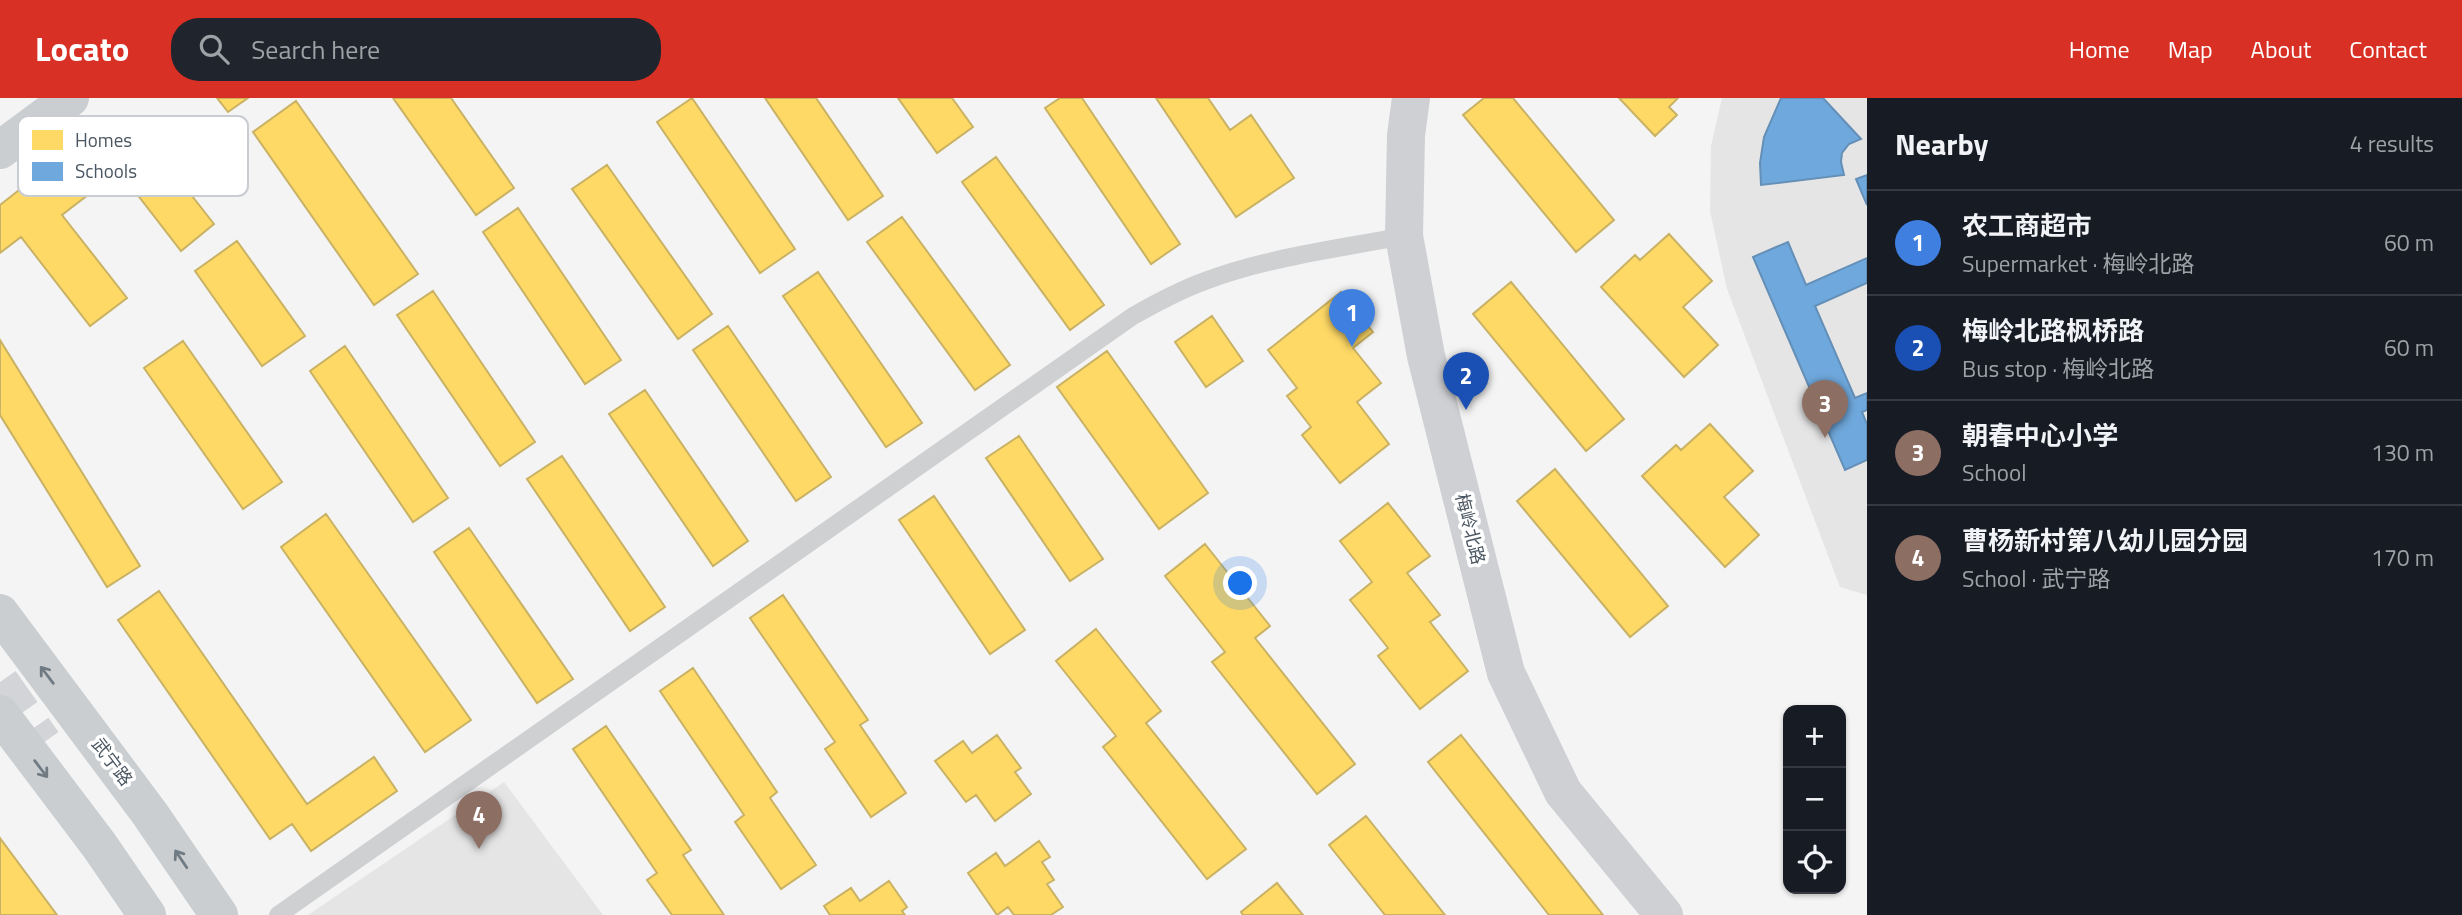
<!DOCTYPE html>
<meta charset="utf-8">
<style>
:root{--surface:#171b24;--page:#20242c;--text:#f1f3f6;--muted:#9ea1a6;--line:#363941;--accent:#d93025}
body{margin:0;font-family:"Titillium Web","Noto Sans SC",sans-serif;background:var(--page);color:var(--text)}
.controls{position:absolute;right:21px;bottom:21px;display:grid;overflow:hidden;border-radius:14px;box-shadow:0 2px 5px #0004}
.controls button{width:63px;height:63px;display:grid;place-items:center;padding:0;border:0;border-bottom:2px solid var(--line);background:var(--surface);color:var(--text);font:35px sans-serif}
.you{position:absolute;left:1241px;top:486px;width:24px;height:24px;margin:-18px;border:5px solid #fff;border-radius:50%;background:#1a73e8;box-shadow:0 0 0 10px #1a73e833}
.badge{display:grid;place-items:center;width:46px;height:46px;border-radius:50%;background:var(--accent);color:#fff;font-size:23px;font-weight:700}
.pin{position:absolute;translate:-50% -58px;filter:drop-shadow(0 2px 4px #0008)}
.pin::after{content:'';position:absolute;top:37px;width:24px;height:21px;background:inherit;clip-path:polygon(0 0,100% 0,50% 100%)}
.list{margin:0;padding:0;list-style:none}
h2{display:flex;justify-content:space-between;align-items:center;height:91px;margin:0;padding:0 28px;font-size:30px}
h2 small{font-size:23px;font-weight:400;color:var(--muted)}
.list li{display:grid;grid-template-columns:46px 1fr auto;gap:21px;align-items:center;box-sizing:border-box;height:105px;padding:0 28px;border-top:2px solid var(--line)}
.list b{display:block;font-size:26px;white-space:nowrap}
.list p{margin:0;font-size:23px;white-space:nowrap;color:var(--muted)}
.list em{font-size:23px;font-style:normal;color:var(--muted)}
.icon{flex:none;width:38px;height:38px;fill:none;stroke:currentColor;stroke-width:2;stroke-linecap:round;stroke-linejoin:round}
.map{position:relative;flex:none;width:1867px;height:817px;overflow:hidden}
header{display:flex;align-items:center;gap:42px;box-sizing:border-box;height:98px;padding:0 35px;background:var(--accent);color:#fff}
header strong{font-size:33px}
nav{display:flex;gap:38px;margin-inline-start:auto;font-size:24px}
.search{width:490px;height:63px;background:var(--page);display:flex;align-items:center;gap:18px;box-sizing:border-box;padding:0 24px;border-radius:28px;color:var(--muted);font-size:26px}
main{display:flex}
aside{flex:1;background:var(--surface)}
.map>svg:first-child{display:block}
.education{fill:#e6e5e6}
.homes{fill:#ffd966;stroke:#c9b264;stroke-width:2}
.schools{fill:#6fa8dc;stroke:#648fb7;stroke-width:2}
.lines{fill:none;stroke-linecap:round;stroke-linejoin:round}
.highway-tunnel{stroke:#d2d4d7;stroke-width:38;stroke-dasharray:38 19;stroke-linecap:butt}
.lane{stroke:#ced0d2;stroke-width:18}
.secondary{stroke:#ced0d4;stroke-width:38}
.primary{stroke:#caced1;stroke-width:38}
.oneway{stroke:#707a83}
.labels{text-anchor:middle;stroke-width:7;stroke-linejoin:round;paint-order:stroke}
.street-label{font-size:18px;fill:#4a5661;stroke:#fff}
.key{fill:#fff;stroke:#c9ccd0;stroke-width:2}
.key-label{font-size:19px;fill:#4a5661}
</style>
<header>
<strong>Locato</strong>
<div class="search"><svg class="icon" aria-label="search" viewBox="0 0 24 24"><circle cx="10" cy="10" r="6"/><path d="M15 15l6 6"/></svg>Search here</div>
<nav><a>Home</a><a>Map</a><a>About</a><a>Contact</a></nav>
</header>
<main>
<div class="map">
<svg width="1867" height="817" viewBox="0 0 1867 817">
<rect width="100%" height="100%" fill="#f4f4f4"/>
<path class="education" d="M 1722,0 L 1867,0 L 1867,497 L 1840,489 L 1727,191 L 1710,113 L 1711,48 Z
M 504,684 L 603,817 L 308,817 Z"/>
<path class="homes" d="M 217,0 L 248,0 L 228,14 Z
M 393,0 L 451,0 L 514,90 L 476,117 Z
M 692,0 L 795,151 L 760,175 L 657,24 Z
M 765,0 L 816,0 L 883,98 L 848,122 Z
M 898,0 L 952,0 L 973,29 L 937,55 Z
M 1060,0 L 1082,0 L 1180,146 L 1151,166 L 1045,10 Z
M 1156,0 L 1208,0 L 1230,32 L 1251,17 L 1294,80 L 1236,119 Z
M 1484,0 L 1513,0 L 1614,122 L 1576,154 L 1463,17 Z
M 1619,0 L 1678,0 L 1669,9 L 1677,17 L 1655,38 Z
M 296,3 L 418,176 L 374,207 L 253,34 Z
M 111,20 L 139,57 L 152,47 L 214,126 L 181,153 L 119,73 L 62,117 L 127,200 L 90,228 L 21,139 L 0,155 L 0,107 Z
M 996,59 L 1104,207 L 1070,232 L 962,84 Z
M 607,67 L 712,216 L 678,241 L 572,91 Z
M 518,110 L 621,262 L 585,286 L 483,134 Z
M 902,119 L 1010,267 L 975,292 L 867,144 Z
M 1669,136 L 1712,183 L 1683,209 L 1718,247 L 1684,279 L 1601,189 L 1635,157 L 1640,162 Z
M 237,143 L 305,238 L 262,268 L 195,173 Z
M 818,174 L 922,325 L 886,349 L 783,198 Z
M 1511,184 L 1624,321 L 1586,353 L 1473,216 Z
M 433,193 L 535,344 L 500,368 L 397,217 Z
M 1341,194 L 1373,234 L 1353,250 L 1381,285 L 1357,304 L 1389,346 L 1340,385 L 1302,337 L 1311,329 L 1287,298 L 1297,290 L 1268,252 Z
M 1212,218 L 1243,263 L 1206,289 L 1175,244 Z
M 728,228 L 831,379 L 796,403 L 693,252 Z
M 0,242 L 140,468 L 107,489 L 0,317 Z
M 183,243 L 282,384 L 243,411 L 144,270 Z
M 345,248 L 448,400 L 413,424 L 310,273 Z
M 1107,253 L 1208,395 L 1159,431 L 1057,289 Z
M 645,292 L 748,443 L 713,468 L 609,316 Z
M 1710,326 L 1753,373 L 1724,399 L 1759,437 L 1725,469 L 1642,378 L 1676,347 L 1681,352 Z
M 1019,338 L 1103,461 L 1070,483 L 986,360 Z
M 562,358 L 665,509 L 630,533 L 527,381 Z
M 1555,371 L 1668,508 L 1630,539 L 1517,403 Z
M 934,398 L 1025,532 L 990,556 L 899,422 Z
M 1388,405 L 1430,458 L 1407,475 L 1440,517 L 1430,524 L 1468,573 L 1420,611 L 1378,558 L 1388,550 L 1350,502 L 1372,484 L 1340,443 Z
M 326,416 L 471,622 L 425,654 L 281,449 Z
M 469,430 L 573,581 L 537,605 L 434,454 Z
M 1205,446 L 1270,528 L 1255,540 L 1355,666 L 1317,696 L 1212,564 L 1225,554 L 1165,478 Z
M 159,493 L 307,706 L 374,659 L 397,693 L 311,753 L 292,726 L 270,741 L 118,522 Z
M 783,497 L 868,622 L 860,627 L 906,695 L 871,719 L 825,651 L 835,644 L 750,520 Z
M 1096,531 L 1161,613 L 1146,625 L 1246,751 L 1207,781 L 1103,649 L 1116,638 L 1056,563 Z
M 693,570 L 777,694 L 770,700 L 816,767 L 781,791 L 735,724 L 744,717 L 660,593 Z
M 606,628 L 691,752 L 683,757 L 724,817 L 672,817 L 647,782 L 657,775 L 573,651 Z
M 997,637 L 1021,670 L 1015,674 L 1031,696 L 995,723 L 976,697 L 966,704 L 935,663 L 963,643 L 972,655 Z
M 1461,637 L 1603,817 L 1549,817 L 1428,664 Z
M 1366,718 L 1445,817 L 1385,817 L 1329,747 Z
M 0,740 L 57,817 L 0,817 Z
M 1039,743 L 1050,759 L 1042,764 L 1054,782 L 1047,786 L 1063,809 L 1051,817 L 1014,817 L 1008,809 L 997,817 L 968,775 L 996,755 L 1005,768 Z
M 889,783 L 907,809 L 902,813 L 905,817 L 830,817 L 824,808 L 851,790 L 860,803 Z
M 1277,785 L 1303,817 L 1243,817 L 1241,814 Z"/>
<path class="schools" d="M 1781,0 L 1823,0 L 1861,41 L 1849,46 L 1842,55 L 1841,64 L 1844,77 L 1761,87 L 1760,65 L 1764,39 Z
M 1867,77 L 1867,107 L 1856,81 Z
M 1788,144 L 1806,187 L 1867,160 L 1867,185 L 1815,208 L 1855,300 L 1867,295 L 1867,312 L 1862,314 L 1867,326 L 1867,362 L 1845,372 L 1753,159 Z"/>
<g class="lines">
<path class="highway-tunnel" d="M 0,584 L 43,645"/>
<path class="lane" d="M 278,817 L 1133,218 C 1156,205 1180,192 1205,183 C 1269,159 1337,151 1404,138"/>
<path class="secondary" d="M 1411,0 L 1406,37 L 1404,138 L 1426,258 L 1506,575 L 1563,694 L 1664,817"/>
<path class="primary" d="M 0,52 L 70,0
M 0,515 L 150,716 L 219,817
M 0,616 L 99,747 L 147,817"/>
</g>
<defs><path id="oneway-shaft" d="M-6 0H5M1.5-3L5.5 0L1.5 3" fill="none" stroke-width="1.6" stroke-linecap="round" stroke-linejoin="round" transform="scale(1.75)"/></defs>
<g class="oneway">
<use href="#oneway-shaft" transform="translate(47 577) rotate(-127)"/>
<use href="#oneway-shaft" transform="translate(41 671) rotate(53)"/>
<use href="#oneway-shaft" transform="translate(181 761) rotate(-124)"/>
</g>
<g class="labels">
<g class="street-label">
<text transform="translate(1470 431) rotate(76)" y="6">梅岭北路</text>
<text transform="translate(112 664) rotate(53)" y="6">武宁路</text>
</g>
</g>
<rect x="18" y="18" width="230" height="80" rx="10" class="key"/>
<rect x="32" y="32" width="31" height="20" fill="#ffd966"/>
<rect x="32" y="64" width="31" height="19" fill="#6fa8dc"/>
<g class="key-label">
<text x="75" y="49">Homes</text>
<text x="75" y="80">Schools</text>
</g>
</svg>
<div class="controls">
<button>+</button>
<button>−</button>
<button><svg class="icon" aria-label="locate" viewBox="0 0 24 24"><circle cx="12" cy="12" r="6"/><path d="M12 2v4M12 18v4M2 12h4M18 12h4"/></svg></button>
</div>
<div class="you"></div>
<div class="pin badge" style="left:1352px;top:249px;background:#3f7fe0">1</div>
<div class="pin badge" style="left:1466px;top:312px;background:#1a4fb4">2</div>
<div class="pin badge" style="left:1825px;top:340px;background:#8d6e63">3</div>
<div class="pin badge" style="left:479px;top:751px;background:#8d6e63">4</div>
</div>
<aside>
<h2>Nearby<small>4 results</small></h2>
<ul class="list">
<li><span class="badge" style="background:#3f7fe0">1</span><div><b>农工商超市</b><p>Supermarket · 梅岭北路</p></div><em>60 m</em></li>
<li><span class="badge" style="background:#1a4fb4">2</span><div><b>梅岭北路枫桥路</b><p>Bus stop · 梅岭北路</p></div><em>60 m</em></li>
<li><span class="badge" style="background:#8d6e63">3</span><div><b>朝春中心小学</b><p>School</p></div><em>130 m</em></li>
<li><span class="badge" style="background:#8d6e63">4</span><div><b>曹杨新村第八幼儿园分园</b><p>School · 武宁路</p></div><em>170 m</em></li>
</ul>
</aside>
</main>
